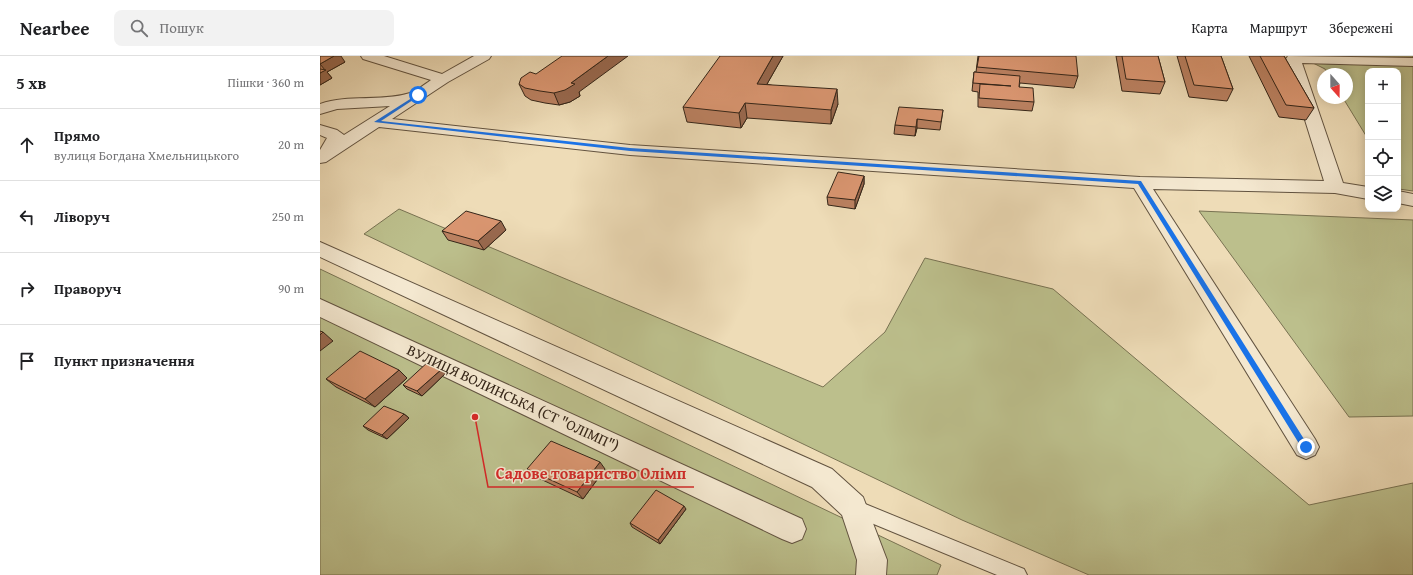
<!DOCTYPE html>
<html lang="uk">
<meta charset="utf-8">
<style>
:root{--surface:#fff;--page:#f2f2f2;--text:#202124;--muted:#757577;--line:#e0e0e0}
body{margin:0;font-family:"Gentium Book Plus",serif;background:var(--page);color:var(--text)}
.controls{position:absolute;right:12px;top:12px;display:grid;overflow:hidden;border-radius:8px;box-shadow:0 2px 10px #0003}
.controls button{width:36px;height:36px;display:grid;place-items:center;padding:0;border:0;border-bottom:1px solid var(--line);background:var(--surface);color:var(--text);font:20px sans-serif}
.compass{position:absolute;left:997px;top:12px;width:36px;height:36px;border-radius:50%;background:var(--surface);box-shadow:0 2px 10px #0003;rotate:159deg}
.stop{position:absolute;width:12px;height:12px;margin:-9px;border:3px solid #1a73e8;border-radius:50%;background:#fff}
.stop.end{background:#1a73e8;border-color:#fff;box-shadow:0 1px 4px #0008}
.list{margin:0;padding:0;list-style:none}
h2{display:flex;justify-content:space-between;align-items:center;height:52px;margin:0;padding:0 16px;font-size:17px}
h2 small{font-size:13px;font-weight:400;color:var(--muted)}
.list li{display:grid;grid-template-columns:26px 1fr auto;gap:12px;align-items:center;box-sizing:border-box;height:72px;padding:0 16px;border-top:1px solid var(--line)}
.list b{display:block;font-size:15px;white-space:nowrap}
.list p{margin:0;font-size:13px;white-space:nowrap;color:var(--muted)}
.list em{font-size:13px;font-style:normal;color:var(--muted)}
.icon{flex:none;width:22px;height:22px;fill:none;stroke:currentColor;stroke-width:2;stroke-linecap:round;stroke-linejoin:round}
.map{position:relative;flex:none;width:1093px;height:519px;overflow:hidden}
header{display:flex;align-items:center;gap:24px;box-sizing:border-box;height:56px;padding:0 20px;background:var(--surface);border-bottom:1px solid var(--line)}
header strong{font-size:19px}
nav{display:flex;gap:22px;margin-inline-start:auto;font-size:14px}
.search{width:280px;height:36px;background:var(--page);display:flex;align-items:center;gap:10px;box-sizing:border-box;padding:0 14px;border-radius:8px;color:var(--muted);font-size:15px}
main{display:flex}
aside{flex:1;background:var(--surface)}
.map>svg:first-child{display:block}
.green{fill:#bcbf8c;stroke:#787252}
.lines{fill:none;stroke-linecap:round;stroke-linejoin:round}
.service-casing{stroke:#625340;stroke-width:2}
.minor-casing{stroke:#625340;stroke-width:2}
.service{fill:#f4e8d0;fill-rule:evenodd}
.minor{fill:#f4e8d0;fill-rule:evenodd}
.wall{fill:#bb8161;stroke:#342518}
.shaded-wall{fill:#99694f;stroke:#342518}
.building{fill:#da9671;stroke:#342518}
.route{fill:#1a73e8}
.labels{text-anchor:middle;stroke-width:3;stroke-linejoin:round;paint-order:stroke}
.street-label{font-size:15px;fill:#342518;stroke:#f4e8d0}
.leader{fill:none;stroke:#d62828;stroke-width:1.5}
.callout-dot{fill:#d62828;stroke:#f4e8d0;stroke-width:1.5}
.callout-label{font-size:16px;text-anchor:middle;font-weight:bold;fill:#d62828;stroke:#f4e8d0;stroke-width:3;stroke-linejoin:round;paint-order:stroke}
</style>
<header>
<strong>Nearbee</strong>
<div class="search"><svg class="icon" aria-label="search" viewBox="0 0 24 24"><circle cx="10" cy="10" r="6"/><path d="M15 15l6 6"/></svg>Пошук</div>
<nav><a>Карта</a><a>Маршрут</a><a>Збережені</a></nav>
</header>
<main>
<aside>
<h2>5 хв<small>Пішки · 360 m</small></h2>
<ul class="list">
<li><svg class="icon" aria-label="ahead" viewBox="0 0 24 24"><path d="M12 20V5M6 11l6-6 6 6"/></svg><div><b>Прямо</b><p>вулиця Богдана Хмельницького</p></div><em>20 m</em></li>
<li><svg class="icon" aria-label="left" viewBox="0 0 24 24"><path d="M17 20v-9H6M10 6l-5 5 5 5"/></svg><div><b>Ліворуч</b></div><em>250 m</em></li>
<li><svg class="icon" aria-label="right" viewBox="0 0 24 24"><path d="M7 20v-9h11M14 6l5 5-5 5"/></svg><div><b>Праворуч</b></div><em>90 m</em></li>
<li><svg class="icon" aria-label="arrive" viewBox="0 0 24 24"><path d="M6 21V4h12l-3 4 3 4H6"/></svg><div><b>Пункт призначення</b></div></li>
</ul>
</aside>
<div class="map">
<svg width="1093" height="519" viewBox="0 0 1093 519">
<rect width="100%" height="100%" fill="#eedcb7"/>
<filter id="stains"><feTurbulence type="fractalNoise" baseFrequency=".005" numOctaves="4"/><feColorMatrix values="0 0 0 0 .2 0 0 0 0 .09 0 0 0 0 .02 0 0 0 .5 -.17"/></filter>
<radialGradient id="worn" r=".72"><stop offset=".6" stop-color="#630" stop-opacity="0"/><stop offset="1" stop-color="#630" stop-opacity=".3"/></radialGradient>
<path class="green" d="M 979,0 L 1093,0 L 1093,135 L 1079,133 L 1078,131 L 1078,15 L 1048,15 L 1048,83 L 1023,42 L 1027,42 L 1027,18 L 1008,18 L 1005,13 Z
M 79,153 L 503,331 L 565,276 L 605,202 L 733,233 L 989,449 L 1093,427 L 1093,519 L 769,519 L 642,464 L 44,178 Z
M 879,155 L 1093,164 L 1093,360 L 1029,361 Z
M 0,213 L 621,509 L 617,519 L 0,519 Z"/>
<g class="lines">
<defs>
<path id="service" d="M 533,443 L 704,513 L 707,519 L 677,519 L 527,457 L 525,451 L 527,445 Z"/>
<path id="minor" d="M 41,0 L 64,0 L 122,18 L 154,0 L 171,0 L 169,3 L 128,26 L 72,63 L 310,89 L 820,121 L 1004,125 L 966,3 L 968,0 L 1093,2 L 1093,10 L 982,7 L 1023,127 L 1048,131 L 1048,143 L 1015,137 L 833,133 L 995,383 L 999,391 L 995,399 L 986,403 L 977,399 L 814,132 L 310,99 L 59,71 L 6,106 L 0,107 L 0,94 L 7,82 L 0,79 L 0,69 L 17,74 L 24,79 L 70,50 L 17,53 L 0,58 L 0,48 C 29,38 61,46 90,37 C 97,35 105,28 111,24 L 43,3 Z
M 1078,135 L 1093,138 L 1093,150 L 1078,147 Z
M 0,186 L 512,413 L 543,441 L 567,504 L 566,519 L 536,519 L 537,504 L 522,459 L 492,431 L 0,201 Z
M 0,243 L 482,463 L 486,473 L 482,483 L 472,487 L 462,483 L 0,261 Z"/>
</defs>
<use href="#service" class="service-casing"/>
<use href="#minor" class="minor-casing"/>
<use href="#service" class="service"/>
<use href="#minor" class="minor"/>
</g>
<path class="wall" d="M 0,0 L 25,6 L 7,16 L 12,22 L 0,29 Z
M 463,0 L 447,28 L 518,48 L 511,68 L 427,62 L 421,72 L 367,66 L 363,51 Z
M 658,0 L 758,20 L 754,32 L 700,27 L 699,31 L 714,46 L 712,55 L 658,51 L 658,36 L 652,35 L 654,16 L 656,16 Z
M 796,0 L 838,0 L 845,26 L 840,38 L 802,35 Z
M 857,0 L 901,0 L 913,33 L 907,45 L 869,41 Z
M 929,0 L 964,0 L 994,52 L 986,64 L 959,61 Z
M 199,28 L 259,36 L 260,40 L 250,46 L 239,49 L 225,47 L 211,44 L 205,40 Z
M 623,54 L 620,74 L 597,72 L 595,80 L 574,78 L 575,69 Z
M 544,120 L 544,128 L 535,153 L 508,149 L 507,141 Z
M 186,174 L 164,194 L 128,184 L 122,175 Z
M 123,312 L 127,316 L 102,340 L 87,333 L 83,329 Z
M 87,322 L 55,351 L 16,331 L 6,323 Z
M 84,358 L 89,362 L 67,383 L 48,374 L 43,370 Z
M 207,413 L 285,413 L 263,443 L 214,420 Z
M 366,453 L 340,488 L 312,471 L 310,467 Z"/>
<path class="shaded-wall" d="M 14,0 L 21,0 L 25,6 L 7,16 L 12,22 L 0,29 L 0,17 L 5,14 L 0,8 Z
M 288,0 L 308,0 L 259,36 L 260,40 L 250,46 L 239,49 L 234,37 L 251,27 Z
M 453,0 L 463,0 L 439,42 L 437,28 Z
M 517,33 L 518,48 L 511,68 L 511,54 Z
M 425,47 L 427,62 L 421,72 L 419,57 Z
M 597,63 L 597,72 L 595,80 L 596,71 Z
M 544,120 L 544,128 L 535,153 L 535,144 Z
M 181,165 L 186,174 L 164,194 L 158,185 Z
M 3,276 L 13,285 L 0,295 L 0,279 Z
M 123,312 L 127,316 L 102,340 L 97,335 Z
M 79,314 L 87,322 L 55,351 L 45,343 Z
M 84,358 L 89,362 L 67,383 L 62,379 Z
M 280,406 L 285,413 L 263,443 L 257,436 Z
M 364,450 L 366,453 L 340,488 L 338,484 Z"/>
<path class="building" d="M 0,0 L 14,0 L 0,8 Z
M 242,0 L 288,0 L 251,27 L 255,28 L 245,34 L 234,37 L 220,35 L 205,32 L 199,28 L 201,22 L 210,16 L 216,18 Z
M 400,0 L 453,0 L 437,28 L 517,33 L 511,54 L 425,47 L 419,57 L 363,51 Z
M 659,0 L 756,0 L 758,20 L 657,11 Z
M 802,0 L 838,0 L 845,26 L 806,23 Z
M 865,0 L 901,0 L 913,33 L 874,29 Z
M 940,0 L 964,0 L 994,52 L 966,49 Z
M 0,13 L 6,14 L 0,17 Z
M 654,16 L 700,20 L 699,31 L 713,32 L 714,46 L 659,42 L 660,28 L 691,30 L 653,27 Z
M 579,51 L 623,54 L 621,66 L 597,63 L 596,71 L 575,69 Z
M 518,116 L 544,120 L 535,144 L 507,141 Z
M 146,155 L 181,165 L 158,185 L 122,175 Z
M 0,275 L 3,276 L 0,279 Z
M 40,295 L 79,314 L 45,343 L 6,323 Z
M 109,305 L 123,312 L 97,335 L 83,329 Z
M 64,350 L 84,358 L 62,379 L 43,370 Z
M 231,385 L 280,406 L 257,436 L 207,413 Z
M 336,434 L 364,450 L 338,484 L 310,467 Z"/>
<path class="route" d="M 98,38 L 99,40 L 61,65 L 310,92 L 821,125 L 989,391 L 986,395 L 983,394 L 818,128 L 310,95 L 54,66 Z"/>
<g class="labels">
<g class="street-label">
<text transform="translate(193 342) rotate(25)" y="5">ВУЛИЦЯ ВОЛИНСЬКА (СТ "ОЛІМП")</text>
</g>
</g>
<path class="leader" d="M155 361L168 431H374"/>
<circle class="callout-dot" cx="155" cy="361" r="4"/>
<g class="callout-label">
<text x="271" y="423">Садове товариство Олімп</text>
</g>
<rect width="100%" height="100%" filter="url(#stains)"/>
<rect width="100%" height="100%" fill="url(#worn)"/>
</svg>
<div class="controls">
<button>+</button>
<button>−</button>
<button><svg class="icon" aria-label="locate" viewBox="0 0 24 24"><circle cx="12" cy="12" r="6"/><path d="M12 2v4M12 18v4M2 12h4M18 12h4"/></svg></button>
<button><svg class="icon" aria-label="layers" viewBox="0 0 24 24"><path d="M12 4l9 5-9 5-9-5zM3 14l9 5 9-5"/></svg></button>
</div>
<svg class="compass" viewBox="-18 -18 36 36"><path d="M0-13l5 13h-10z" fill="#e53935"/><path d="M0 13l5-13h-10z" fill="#757577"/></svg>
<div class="stop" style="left:98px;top:39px"></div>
<div class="stop end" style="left:986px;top:391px"></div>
</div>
</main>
